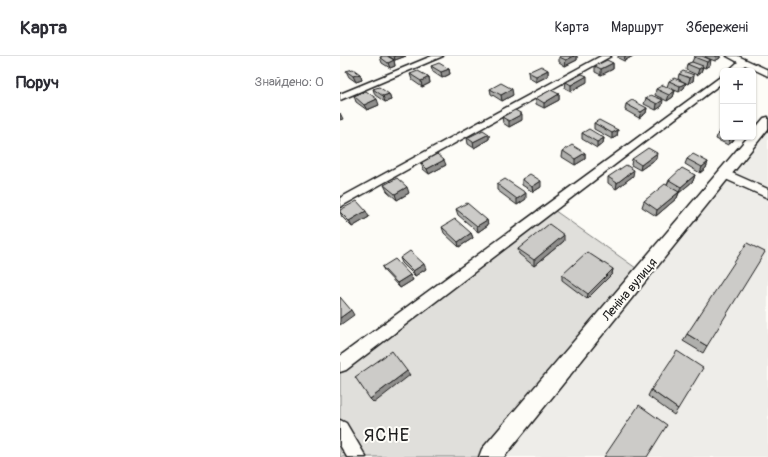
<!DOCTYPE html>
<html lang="uk">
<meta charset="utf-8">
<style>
:root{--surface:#fff;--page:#f7f7f7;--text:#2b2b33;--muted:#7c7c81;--line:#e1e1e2}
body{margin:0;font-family:Pangolin,sans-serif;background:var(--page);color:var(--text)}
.controls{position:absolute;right:12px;top:12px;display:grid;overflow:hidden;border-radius:6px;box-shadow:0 1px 3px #0004}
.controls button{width:36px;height:36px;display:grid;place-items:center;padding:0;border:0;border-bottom:1px solid var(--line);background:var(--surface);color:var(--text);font:20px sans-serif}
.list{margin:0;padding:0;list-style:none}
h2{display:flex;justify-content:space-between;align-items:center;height:52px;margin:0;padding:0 16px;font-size:17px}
h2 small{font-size:13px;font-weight:400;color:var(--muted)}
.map{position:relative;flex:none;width:428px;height:401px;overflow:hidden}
header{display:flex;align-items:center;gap:24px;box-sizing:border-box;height:56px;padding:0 20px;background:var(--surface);border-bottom:1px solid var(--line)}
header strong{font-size:19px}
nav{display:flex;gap:22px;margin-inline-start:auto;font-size:14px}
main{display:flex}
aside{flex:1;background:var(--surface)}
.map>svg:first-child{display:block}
.built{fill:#eeede9}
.green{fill:#e0dfdb;stroke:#7e7e7c}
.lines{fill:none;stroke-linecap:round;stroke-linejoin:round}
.minor-casing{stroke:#1c1c1c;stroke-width:3}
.tertiary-casing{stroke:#1c1c1c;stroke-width:3}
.minor{fill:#fdfcf7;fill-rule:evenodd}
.tertiary{fill:#fdfcf7;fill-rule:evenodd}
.wall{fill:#afafac;stroke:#1c1c1c}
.shaded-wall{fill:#8f8e8c;stroke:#1c1c1c}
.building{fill:#cccbc8;stroke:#1c1c1c}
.labels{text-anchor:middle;stroke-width:4;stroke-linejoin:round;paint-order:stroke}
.street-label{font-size:13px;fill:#1c1c1c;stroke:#fdfcf7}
.near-quarter-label{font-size:18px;letter-spacing:1px;fill:#1c1c1c;stroke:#fdfcf7}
</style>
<header>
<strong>Карта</strong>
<nav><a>Карта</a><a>Маршрут</a><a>Збережені</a></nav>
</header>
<main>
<aside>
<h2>Поруч<small>Знайдено: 0</small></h2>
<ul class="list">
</ul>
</aside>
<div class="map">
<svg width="428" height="401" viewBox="0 0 428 401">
<rect width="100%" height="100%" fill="#fdfcf7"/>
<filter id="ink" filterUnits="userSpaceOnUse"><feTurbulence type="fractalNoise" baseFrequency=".025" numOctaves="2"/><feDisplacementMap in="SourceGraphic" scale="8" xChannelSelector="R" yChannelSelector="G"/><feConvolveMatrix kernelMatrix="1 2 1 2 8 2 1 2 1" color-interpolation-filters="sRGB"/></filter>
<g filter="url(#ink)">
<path class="built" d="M 428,65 L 428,401 L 150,401 Z"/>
<path class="green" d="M 211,152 L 303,217 L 150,401 L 0,401 L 0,309 Z"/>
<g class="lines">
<defs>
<path id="minor" d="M 92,0 L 103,0 L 0,44 L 0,38 Z
M 261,0 L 271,0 L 0,151 L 0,142 Z
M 387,0 L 398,0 L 428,14 L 428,20 L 405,9 L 397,15 L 388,15 L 398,6 Z
M 383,19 L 383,26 L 6,314 L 0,316 L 0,300 Z
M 385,114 L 428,133 L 428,142 L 381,121 L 380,118 L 381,115 Z
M 0,364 L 6,367 L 26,401 L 7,401 L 0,389 Z"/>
<path id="tertiary" d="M 428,61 L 428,73 L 164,401 L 139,401 L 142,393 L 408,81 L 413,81 L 413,75 L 424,62 Z"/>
</defs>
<use href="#minor" class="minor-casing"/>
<use href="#tertiary" class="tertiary-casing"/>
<use href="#minor" class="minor"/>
<use href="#tertiary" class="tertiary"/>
</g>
<path class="wall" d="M 48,0 L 66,0 L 55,4 Z
M 221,0 L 237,0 L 237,4 L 225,10 L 219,6 L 219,1 Z
M 278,0 L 293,0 L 284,5 L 278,2 Z
M 362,0 L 370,9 L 365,12 L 363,11 L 361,16 L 357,19 L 346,14 L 347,8 L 352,6 L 354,1 Z
M 365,0 L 380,0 L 380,2 L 375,5 L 365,1 Z
M 40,1 L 54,4 L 55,10 L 50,12 L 42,7 Z
M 273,7 L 273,13 L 261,19 L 255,16 L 255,10 Z
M 91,10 L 109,13 L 110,18 L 102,22 L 93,16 Z
M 208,14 L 208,20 L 196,26 L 189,22 L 188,16 Z
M 6,15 L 20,18 L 22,24 L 16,26 L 9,21 Z
M 70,18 L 89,21 L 90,27 L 82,31 L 72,24 Z
M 339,18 L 354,19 L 353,25 L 348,28 L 338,23 Z
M 329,25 L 346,27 L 344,32 L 339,36 L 327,31 Z
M 226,26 L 247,26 L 231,35 L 225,32 Z
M 33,33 L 49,38 L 51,44 L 45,46 L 35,39 Z
M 150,33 L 173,39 L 162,45 L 151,38 Z
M 316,33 L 335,35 L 333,41 L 327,45 L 315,39 Z
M 219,38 L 219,44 L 204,52 L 196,48 L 196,42 Z
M 14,40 L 39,49 L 27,54 L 16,46 Z
M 306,42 L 322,50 L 316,54 L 304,48 Z
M 286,48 L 307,52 L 306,57 L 299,62 L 285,54 Z
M 162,61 L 182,64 L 169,71 L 163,67 Z
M 254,67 L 278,74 L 277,80 L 272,83 L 254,73 Z
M 383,73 L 383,81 L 395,81 L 393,85 L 388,89 L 376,83 L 378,77 Z
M 242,77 L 264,82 L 263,87 L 257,92 L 242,83 Z
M 149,78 L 149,83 L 134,92 L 128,88 L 127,82 Z
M 223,95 L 245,97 L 245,103 L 235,109 L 222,101 Z
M 292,103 L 316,103 L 300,114 L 291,109 Z
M 347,103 L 368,106 L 366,112 L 360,117 L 345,108 Z
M 81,107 L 106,109 L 89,118 L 83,113 Z
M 355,119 L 353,125 L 339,137 L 337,142 L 316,160 L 302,151 L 304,145 L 327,129 L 329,124 Z
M 293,120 L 276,133 L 268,127 L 268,121 Z
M 182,123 L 201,131 L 193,136 L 182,129 Z
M 157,128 L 186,143 L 177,149 L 157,134 Z
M 44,129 L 69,137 L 57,144 L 47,135 Z
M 116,153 L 147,164 L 148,169 L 138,176 L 118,159 Z
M 0,154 L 29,161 L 12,171 L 2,161 L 0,156 Z
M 102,171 L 131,177 L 133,182 L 119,191 L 104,177 Z
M 224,185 L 194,210 L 179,198 L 178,193 Z
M 60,202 L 86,213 L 75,220 L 62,207 Z
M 42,211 L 70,219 L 73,224 L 60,232 L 45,216 Z
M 273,213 L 272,218 L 247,243 L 222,224 L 222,219 Z
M 347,278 L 367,290 L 363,297 L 343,285 Z
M 311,334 L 338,353 L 334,359 L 308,340 Z"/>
<path class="shaded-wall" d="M 54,0 L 66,0 L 55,4 Z
M 234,0 L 237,0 L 237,4 L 225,10 L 226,4 Z
M 285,0 L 293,0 L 284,5 Z
M 376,0 L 380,0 L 380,2 L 375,5 Z
M 54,4 L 55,10 L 50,12 L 48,7 Z
M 371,4 L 370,9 L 365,12 L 367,6 Z
M 273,7 L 273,13 L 261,19 L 261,13 Z
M 363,10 L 361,16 L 357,19 L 359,13 Z
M 109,13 L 110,18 L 102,22 L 101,16 Z
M 208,14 L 208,20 L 196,26 L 196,20 Z
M 20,18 L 22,24 L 16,26 L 13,20 Z
M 354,19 L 353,25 L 348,28 L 350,22 Z
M 247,20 L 247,26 L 231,35 L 231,29 Z
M 89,21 L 90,27 L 82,31 L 81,25 Z
M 346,27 L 344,32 L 339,36 L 340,30 Z
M 172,33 L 173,39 L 162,45 L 161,39 Z
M 335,35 L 333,41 L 327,45 L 329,39 Z
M 49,38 L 51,44 L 45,46 L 43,40 Z
M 219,38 L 219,44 L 204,52 L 204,47 Z
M 37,43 L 39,49 L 27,54 L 24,49 Z
M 323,44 L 322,50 L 316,54 L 317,48 Z
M 307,52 L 306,57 L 299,62 L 301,56 Z
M 0,57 L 3,63 L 0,64 Z
M 182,58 L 182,64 L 169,71 L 169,65 Z
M 278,74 L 277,80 L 272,83 L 272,77 Z
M 149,78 L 149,83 L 134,92 L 133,86 Z
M 393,81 L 395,81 L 393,85 L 388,89 L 390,83 Z
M 264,82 L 263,87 L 257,92 L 257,86 Z
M 245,97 L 245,103 L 235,109 L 235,103 Z
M 317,97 L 316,103 L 300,114 L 301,109 Z
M 104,104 L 106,109 L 89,118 L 87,113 Z
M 368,106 L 366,112 L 360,117 L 362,111 Z
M 294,114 L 293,120 L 276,133 L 277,127 Z
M 355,119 L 353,125 L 339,137 L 341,131 Z
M 201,125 L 201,131 L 193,136 L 192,131 Z
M 67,131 L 69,137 L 57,144 L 55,138 Z
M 339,136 L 337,142 L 316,160 L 317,154 Z
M 186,137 L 186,143 L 177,149 L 177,143 Z
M 26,155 L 29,161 L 12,171 L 9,165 Z
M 147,164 L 148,169 L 138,176 L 137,170 Z
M 131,177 L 133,182 L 119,191 L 118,186 Z
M 224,179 L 224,185 L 194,210 L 194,204 Z
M 84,208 L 86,213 L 75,220 L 73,215 Z
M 273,213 L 272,218 L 247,243 L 248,238 Z
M 70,219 L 73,224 L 60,232 L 57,227 Z
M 11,254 L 14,259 L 0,269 L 0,262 Z
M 67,315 L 70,319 L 34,347 L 30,343 Z"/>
<path class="building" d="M 43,0 L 47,0 L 54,4 L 48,7 L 40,1 Z
M 221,0 L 234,0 L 226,4 L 219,1 Z
M 355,0 L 362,0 L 371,4 L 367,6 L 354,1 Z
M 267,4 L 273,7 L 261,13 L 255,10 Z
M 352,6 L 363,10 L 359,13 L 347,8 Z
M 99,7 L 109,13 L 101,16 L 91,10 Z
M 201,10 L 208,14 L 196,20 L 188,16 Z
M 13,13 L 20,18 L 13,20 L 6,15 Z
M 78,15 L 89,21 L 81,25 L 70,18 Z
M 343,15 L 354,19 L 350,22 L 339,18 Z
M 242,18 L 247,20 L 231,29 L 226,26 Z
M 334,22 L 346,27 L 340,30 L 329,25 Z
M 161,27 L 172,33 L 161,39 L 150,33 Z
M 323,29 L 335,35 L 329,39 L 316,33 Z
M 39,31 L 49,38 L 43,40 L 33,33 Z
M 211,34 L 219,38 L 204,47 L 196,42 Z
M 26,35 L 37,43 L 24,49 L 14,40 Z
M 311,39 L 323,44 L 317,48 L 306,42 Z
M 292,44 L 307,52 L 301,56 L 286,48 Z
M 175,54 L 182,58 L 169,65 L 162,61 Z
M 259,64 L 278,74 L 272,77 L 254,67 Z
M 249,73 L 264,82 L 257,86 L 242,77 Z
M 383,73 L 383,79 L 378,77 Z
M 143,74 L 149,78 L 133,86 L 127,82 Z
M 387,81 L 393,81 L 390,83 Z
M 232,89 L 245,97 L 235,103 L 223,95 Z
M 308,92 L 317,97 L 301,109 L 292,103 Z
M 97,98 L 104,104 L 87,113 L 81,107 Z
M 353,98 L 368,106 L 362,111 L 347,103 Z
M 286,109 L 294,114 L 277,127 L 268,121 Z
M 342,112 L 355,119 L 341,131 L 329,124 Z
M 190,118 L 201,125 L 192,131 L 182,123 Z
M 57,122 L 67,131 L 55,138 L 44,129 Z
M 165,123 L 186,137 L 177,143 L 157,128 Z
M 325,128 L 339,136 L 317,154 L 304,145 Z
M 17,145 L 26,155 L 9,165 L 0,156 L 0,154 Z
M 127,147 L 147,164 L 137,170 L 116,153 Z
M 115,163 L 131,177 L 118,186 L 102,171 Z
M 209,168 L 224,179 L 194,204 L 178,193 Z
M 407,187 L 425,196 L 367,290 L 347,278 Z
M 70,195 L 84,208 L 73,215 L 60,202 Z
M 247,196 L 273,213 L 248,238 L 222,219 Z
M 55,203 L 70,219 L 57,227 L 42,211 Z
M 0,241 L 11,254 L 0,262 Z
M 52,295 L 67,315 L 30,343 L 15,321 Z
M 337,295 L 363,312 L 338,353 L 311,334 Z
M 299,349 L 327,369 L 307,401 L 264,401 Z"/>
</g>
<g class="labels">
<g class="street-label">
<text transform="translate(289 233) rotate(-50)" y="5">Леніна вулиця</text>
</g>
<g class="near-quarter-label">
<text x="47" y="385">ЯСНЕ</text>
</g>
</g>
</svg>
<div class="controls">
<button>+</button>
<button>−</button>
</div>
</div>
</main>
